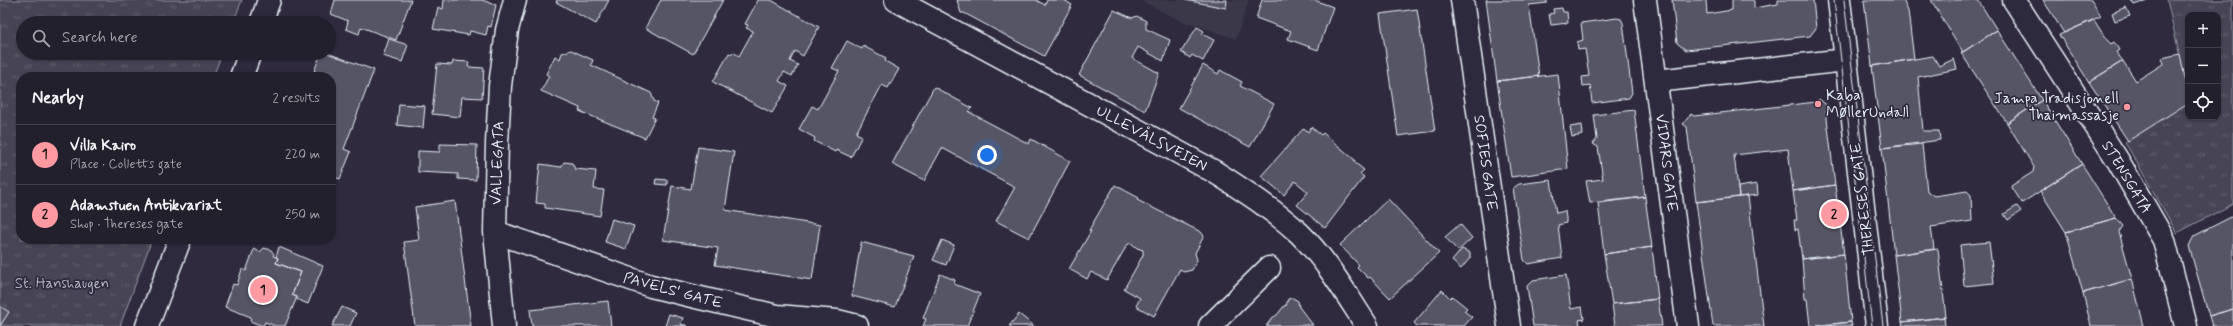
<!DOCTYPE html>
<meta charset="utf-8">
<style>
:root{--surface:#23202e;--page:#2b2836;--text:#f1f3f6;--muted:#a3a3aa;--line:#403e4a;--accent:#ff9aa2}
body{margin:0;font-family:Mynerve,sans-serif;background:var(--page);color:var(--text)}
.controls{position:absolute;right:12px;top:12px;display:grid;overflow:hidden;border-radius:8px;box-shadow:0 1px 3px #0004}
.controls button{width:36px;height:36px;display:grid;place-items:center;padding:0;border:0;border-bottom:1px solid var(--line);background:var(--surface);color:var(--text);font:20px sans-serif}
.you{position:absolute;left:987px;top:155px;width:14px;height:14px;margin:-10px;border:3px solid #fff;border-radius:50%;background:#1a73e8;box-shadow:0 0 0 6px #1a73e833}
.badge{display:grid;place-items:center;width:26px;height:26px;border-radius:50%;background:var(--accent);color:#111;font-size:13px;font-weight:700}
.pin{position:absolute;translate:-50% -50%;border:2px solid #fff;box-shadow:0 1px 4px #0006}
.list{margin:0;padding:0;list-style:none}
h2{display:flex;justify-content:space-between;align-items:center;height:52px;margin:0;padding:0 16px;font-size:17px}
h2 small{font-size:13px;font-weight:400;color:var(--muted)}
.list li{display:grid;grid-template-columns:26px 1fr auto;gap:12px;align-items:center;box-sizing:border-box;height:60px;padding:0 16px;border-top:1px solid var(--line)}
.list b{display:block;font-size:15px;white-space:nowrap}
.list p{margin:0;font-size:13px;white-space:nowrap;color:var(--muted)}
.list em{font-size:13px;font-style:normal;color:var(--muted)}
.icon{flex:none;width:22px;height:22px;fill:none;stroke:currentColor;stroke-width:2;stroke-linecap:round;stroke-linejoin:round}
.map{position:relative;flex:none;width:2233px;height:326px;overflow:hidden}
.search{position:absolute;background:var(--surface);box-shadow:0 1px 3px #0004;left:16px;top:16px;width:320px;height:44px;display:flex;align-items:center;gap:10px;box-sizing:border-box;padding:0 14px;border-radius:22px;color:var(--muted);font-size:15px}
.panel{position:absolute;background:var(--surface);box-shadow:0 1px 3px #0004;left:16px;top:72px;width:320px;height:172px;border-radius:16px}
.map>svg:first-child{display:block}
.built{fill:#3b3749}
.park{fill:url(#park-tufts);stroke:#979aa6}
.building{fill:#575565;stroke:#e8f1f8}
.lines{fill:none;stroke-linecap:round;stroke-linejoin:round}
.minor-casing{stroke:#e8f1f8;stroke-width:25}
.tertiary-casing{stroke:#e8f1f8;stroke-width:25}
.secondary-casing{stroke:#e8f1f8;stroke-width:25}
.minor{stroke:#2f2a3d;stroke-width:22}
.tertiary{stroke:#2f2a3d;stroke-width:22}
.secondary{stroke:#2f2a3d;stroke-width:22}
.tram{stroke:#e8f1f8;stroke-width:1}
.poi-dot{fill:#ff9aa2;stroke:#2f2a3d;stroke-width:1.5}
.labels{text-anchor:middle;stroke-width:3.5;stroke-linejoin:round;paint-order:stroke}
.poi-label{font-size:15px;fill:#e8f1f8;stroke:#2f2a3d;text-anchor:start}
.street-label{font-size:15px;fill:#e8f1f8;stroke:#2f2a3d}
.park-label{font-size:15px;fill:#afb4bf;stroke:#2f2a3d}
</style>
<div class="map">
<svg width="2233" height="326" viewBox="0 0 2233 326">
<defs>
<pattern id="park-tufts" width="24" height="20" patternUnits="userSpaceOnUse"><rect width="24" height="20" fill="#464455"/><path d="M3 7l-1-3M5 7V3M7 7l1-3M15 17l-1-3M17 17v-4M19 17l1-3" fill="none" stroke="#615f6e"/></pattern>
</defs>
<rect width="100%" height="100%" fill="#2f2a3d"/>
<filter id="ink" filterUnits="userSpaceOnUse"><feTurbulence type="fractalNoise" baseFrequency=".025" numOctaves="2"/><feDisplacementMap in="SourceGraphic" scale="8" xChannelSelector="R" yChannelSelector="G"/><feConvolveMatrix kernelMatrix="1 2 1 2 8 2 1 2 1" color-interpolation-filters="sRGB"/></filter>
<g filter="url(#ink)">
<path class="built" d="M 1140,0 L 1249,0 L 1236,39 L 1189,23 L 1188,25 Z"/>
<path class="park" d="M 0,0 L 242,0 L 233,23 L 23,23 L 23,53 L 222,53 L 213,77 L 21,77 L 21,239 L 152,239 L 120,326 L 0,326 Z
M 2167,0 L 2233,0 L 2233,204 L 2177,233 L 2125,142 L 2188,102 L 2188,117 L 2218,117 L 2218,15 L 2188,15 L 2188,92 Z"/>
<path class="building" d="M 335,0 L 411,0 L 396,40 L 361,27 L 359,34 L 346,29 L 348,21 L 331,14 Z
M 444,0 L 482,0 L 496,5 L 491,27 L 488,26 L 486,35 L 470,31 L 469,35 L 433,29 L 438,7 L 443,9 Z
M 557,0 L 609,0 L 596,24 L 556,2 Z
M 661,0 L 723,0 L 693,54 L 645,28 Z
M 758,0 L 771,0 L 819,27 L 803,56 L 795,51 L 790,61 L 798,65 L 792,76 L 784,72 L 779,81 L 788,86 L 772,113 L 713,82 L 729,53 L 731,54 L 733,52 L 739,56 L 753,31 L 746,28 L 748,25 L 745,24 Z
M 957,0 L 1036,0 L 1045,5 L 1047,0 L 1064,0 L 1072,5 L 1044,56 L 964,13 L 961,13 Z
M 1185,0 L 1227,0 L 1226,8 Z
M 1262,0 L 1314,0 L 1333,7 L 1318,50 L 1288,39 L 1291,31 L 1256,18 Z
M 1486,0 L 1547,0 L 1547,3 L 1529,5 L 1539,76 L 1497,81 Z
M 1672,0 L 1706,0 L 1707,14 L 1732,10 L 1732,0 L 1754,0 L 1754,8 L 1778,4 L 1778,0 L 1813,0 L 1816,28 L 1810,36 L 1686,50 L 1677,43 Z
M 1864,0 L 1903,0 L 1908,11 L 1914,59 L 1872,66 Z
M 1931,0 L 1978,0 L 1997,30 L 1963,52 Z
M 2043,0 L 2091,0 L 2101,16 L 2064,33 Z
M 2131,0 L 2148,0 L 2134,5 Z
M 2126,7 L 2130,16 L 2115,21 L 2112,13 Z
M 1562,8 L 1563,12 L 1567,12 L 1568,23 L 1551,25 L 1549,14 L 1554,13 L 1553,9 Z
M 1417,9 L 1435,131 L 1398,136 L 1380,14 Z
M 1114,10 L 1132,18 L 1137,16 L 1146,21 L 1146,29 L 1170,40 L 1163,61 L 1138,47 L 1132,58 L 1159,73 L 1145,111 L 1079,75 Z
M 1617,18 L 1621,19 L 1623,23 L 1632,93 L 1629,98 L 1592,103 L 1590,85 L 1583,86 L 1582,77 L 1589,76 L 1585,49 L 1578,50 L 1577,42 L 1583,40 L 1581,23 Z
M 2094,20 L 2106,39 L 2111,44 L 2114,42 L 2119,50 L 2116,52 L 2123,61 L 2089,82 L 2059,35 Z
M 1197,27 L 1204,31 L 1202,34 L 1214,40 L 1203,61 L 1192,55 L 1190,58 L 1181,52 Z
M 1997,30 L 2042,100 L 2007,123 L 1961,53 Z
M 389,39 L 408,45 L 402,62 L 383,56 Z
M 847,41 L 862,49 L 863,46 L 886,58 L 885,61 L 899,69 L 888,88 L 882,85 L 856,133 L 862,136 L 851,157 L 836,150 L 835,152 L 814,141 L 815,138 L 799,129 L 812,106 L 818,109 L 839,71 L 832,68 Z
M 571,50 L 593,60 L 591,65 L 651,93 L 654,101 L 658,103 L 652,117 L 655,118 L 645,138 L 579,111 L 580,108 L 541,91 L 549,76 L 546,74 L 555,56 L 560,59 L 562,53 Z
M 321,53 L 327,53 L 374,70 L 344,149 L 351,152 L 340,179 L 331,176 L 331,77 L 312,77 Z
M 2180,54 L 2188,93 L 2188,103 L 2128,141 L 2089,82 L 2123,61 L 2136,81 L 2163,64 L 2162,58 Z
M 1933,56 L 1939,66 L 1954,59 L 1957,69 L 1918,77 L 1923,131 L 1939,131 L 1940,140 L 1882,148 L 1872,66 Z
M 453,61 L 469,62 L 468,67 L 484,68 L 482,98 L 462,97 L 460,117 L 432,114 L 437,64 L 452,65 Z
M 1203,65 L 1218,74 L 1220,70 L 1242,82 L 1240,86 L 1274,104 L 1250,147 L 1179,108 Z
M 1558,74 L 1568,169 L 1511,177 L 1497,81 Z
M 934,87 L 972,108 L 969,112 L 1029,144 L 1031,139 L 1070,161 L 1029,238 L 996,221 L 1015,187 L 942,148 L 924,181 L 892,164 Z
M 1819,99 L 1829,107 L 1826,110 L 1835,185 L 1793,191 L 1788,149 L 1734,155 L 1739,197 L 1696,202 L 1687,127 L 1683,124 L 1691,114 L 1694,116 L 1816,102 Z
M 2042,100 L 2082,164 L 2022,203 L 2011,186 L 2033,172 L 2034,167 L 2007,123 Z
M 399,104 L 425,106 L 423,128 L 397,125 Z
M 1634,110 L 1645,197 L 1590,203 L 1586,181 L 1603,179 L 1598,147 L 1593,144 L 1597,139 L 1594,115 Z
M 1582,125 L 1583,135 L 1572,137 L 1570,127 Z
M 1311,127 L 1321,135 L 1323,133 L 1355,160 L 1354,162 L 1364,170 L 1360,174 L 1364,177 L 1325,228 L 1297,205 L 1308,192 L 1295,181 L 1284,195 L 1261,176 L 1304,128 L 1308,132 Z
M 440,144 L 477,145 L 476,180 L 458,179 L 458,174 L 418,172 L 418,151 L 440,152 Z
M 1922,144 L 1927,191 L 1934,196 L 1967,191 L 1971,195 L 1972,221 L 1931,227 L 1934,249 L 1894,255 L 1882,148 Z
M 698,147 L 734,152 L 725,210 L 820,225 L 812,280 L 715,265 L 718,248 L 663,240 L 672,186 L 691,189 Z
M 564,162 L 572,163 L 575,169 L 596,171 L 594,189 L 604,190 L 600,216 L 545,208 L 545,204 L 536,203 L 540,164 L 561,167 Z
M 2082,164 L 2116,218 L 2066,232 L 2040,191 Z
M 656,179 L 667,180 L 667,185 L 655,184 Z
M 1551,180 L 1556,213 L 1565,211 L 1566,218 L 1566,223 L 1558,225 L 1562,258 L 1528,264 L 1524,260 L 1513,188 L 1519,184 Z
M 1757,184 L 1758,195 L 1739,197 L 1738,187 Z
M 1115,185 L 1139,198 L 1137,200 L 1201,232 L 1204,236 L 1195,253 L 1197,260 L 1192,270 L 1184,272 L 1180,269 L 1154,316 L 1136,306 L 1140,298 L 1124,289 L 1143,255 L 1143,250 L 1137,248 L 1131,243 L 1127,245 L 1107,280 L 1091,272 L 1087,279 L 1069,269 L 1091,231 L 1089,230 Z
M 1835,185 L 1844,254 L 1802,259 L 1798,229 L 1795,230 L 1794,220 L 1797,220 L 1793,191 Z
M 1748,196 L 1764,326 L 1713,326 L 1696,202 Z
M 1645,197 L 1652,247 L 1604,254 L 1598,203 Z
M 1388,199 L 1439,253 L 1390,298 L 1370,277 L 1368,278 L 1357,267 L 1359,265 L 1340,245 Z
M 455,201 L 471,326 L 415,326 L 404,242 L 419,240 L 415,207 Z
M 2017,206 L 2021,211 L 2008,220 L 2004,214 Z
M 2233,216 L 2233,309 L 2209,316 L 2189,246 L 2194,236 Z
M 2116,218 L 2123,226 L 2119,232 L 2132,279 L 2083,293 L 2066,232 Z
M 612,219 L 634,226 L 626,249 L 605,242 Z
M 1460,224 L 1472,238 L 1458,251 L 1445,237 Z
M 942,240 L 954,245 L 946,265 L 933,260 Z
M 861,242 L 914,256 L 895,307 L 852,296 Z
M 1989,242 L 1994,283 L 1964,286 L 1960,245 Z
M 279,247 L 323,266 L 308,304 L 296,299 L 297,297 L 292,295 L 301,272 L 276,263 L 278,258 L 276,257 Z
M 1652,247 L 1658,299 L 1612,304 L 1604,254 Z
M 264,248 L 271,250 L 274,254 L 273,256 L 278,258 L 276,263 L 301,272 L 292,295 L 297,297 L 285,326 L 275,326 L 265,322 L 263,326 L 250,321 L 251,317 L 225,307 L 233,284 L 237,285 L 242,269 L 246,271 L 254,249 L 260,252 Z
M 1462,249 L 1470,253 L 1470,258 L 1461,269 L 1452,261 Z
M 1938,249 L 1946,317 L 1902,322 L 1894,255 Z
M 1844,254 L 1851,322 L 1810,326 L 1807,299 L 1805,299 L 1802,259 Z
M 940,274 L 955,280 L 954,284 L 980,294 L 967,326 L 923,326 L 926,319 L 923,318 Z
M 1566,275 L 1571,309 L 1582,307 L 1584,319 L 1579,320 L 1580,326 L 1533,326 L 1527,286 L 1533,280 Z
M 2132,279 L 2144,326 L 2091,326 L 2083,293 Z
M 1442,290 L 1450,298 L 1452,296 L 1467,308 L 1464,311 L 1472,317 L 1464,326 L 1417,326 L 1414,323 Z
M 1293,298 L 1298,301 L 1299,307 L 1313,325 L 1266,326 L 1272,318 L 1277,315 L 1285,305 L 1286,306 L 1288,299 Z
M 1658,299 L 1662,326 L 1615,326 L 1612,304 Z
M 608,301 L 611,326 L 532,326 L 530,310 Z
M 0,306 L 9,312 L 0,326 Z
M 342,307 L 356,313 L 350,326 L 332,326 Z
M 2233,309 L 2233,326 L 2212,326 L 2209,316 Z
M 669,314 L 683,318 L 681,324 L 688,326 L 665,326 Z
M 1019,314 L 1034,326 L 1009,326 Z
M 1944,317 L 1945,326 L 1903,326 L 1902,322 Z
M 1851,322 L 1852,326 L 1817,326 Z"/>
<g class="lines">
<defs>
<path id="minor" d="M 1462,0 L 1509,326
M 1645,0 L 1688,326
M 2014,0 L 2117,159 L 2164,240 L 2186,326
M 1656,81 L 1846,60
M 495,232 L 651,286 L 696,297 L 777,316 L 837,321 L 857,326
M 504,326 L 495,232 L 497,143 L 500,86 L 507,30 L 515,0
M 1210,326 L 1269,268"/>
<path id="tertiary" d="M 896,0 L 1215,172 C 1244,191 1273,209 1299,233 C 1326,259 1346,294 1367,326"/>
<path id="secondary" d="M 1839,0 L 1877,326
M 261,23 L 269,0
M 241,77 L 250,53
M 147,326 L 180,239"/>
</defs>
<use href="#minor" class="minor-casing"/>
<use href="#tertiary" class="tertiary-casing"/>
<use href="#secondary" class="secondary-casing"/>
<use href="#minor" class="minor"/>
<use href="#tertiary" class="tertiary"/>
<use href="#secondary" class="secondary"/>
<path class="tram" d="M 1834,0 L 1872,326
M 1844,0 L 1883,326"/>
</g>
</g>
<g class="poi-dot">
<circle cx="1818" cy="104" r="4"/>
<circle cx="2127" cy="107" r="4"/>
</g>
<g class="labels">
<g class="poi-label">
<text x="1826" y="100">Kaba<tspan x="1826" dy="17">MøllerUndall</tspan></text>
<text x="2119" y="103" text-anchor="end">Jampa Tradisjonell<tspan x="2119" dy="17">Thaimassasje</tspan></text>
</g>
<g class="street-label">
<text transform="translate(1152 138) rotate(28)" y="5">ULLEVÅLSVEIEN</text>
<text transform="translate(497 163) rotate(-88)" y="5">VALLEGATA</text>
<text transform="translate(1486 163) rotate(82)" y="5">SOFIES GATE</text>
<text transform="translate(1667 163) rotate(83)" y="5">VIDARS GATE</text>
<text transform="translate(2127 177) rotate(59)" y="5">STENSGATA</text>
<text transform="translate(1862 199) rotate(-97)" y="5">THERESES GATE</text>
<text transform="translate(673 290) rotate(15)" y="5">PAVELS' GATE</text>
</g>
<g class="park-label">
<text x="62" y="288">St. Hanshaugen</text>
</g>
</g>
</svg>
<div class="controls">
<button>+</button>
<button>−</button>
<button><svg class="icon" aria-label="locate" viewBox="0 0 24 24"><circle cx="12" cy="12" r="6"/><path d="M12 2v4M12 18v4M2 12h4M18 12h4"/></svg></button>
</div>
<div class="you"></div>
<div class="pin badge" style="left:263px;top:290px">1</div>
<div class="pin badge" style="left:1834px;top:214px">2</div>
<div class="search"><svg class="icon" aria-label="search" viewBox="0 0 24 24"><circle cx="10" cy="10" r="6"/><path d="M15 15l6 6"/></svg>Search here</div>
<section class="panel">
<h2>Nearby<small>2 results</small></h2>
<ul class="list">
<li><span class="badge">1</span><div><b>Villa Kairo</b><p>Place · Colletts gate</p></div><em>220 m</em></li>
<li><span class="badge">2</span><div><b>Adamstuen Antikvariat</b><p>Shop · Thereses gate</p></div><em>250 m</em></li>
</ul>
</section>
</div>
